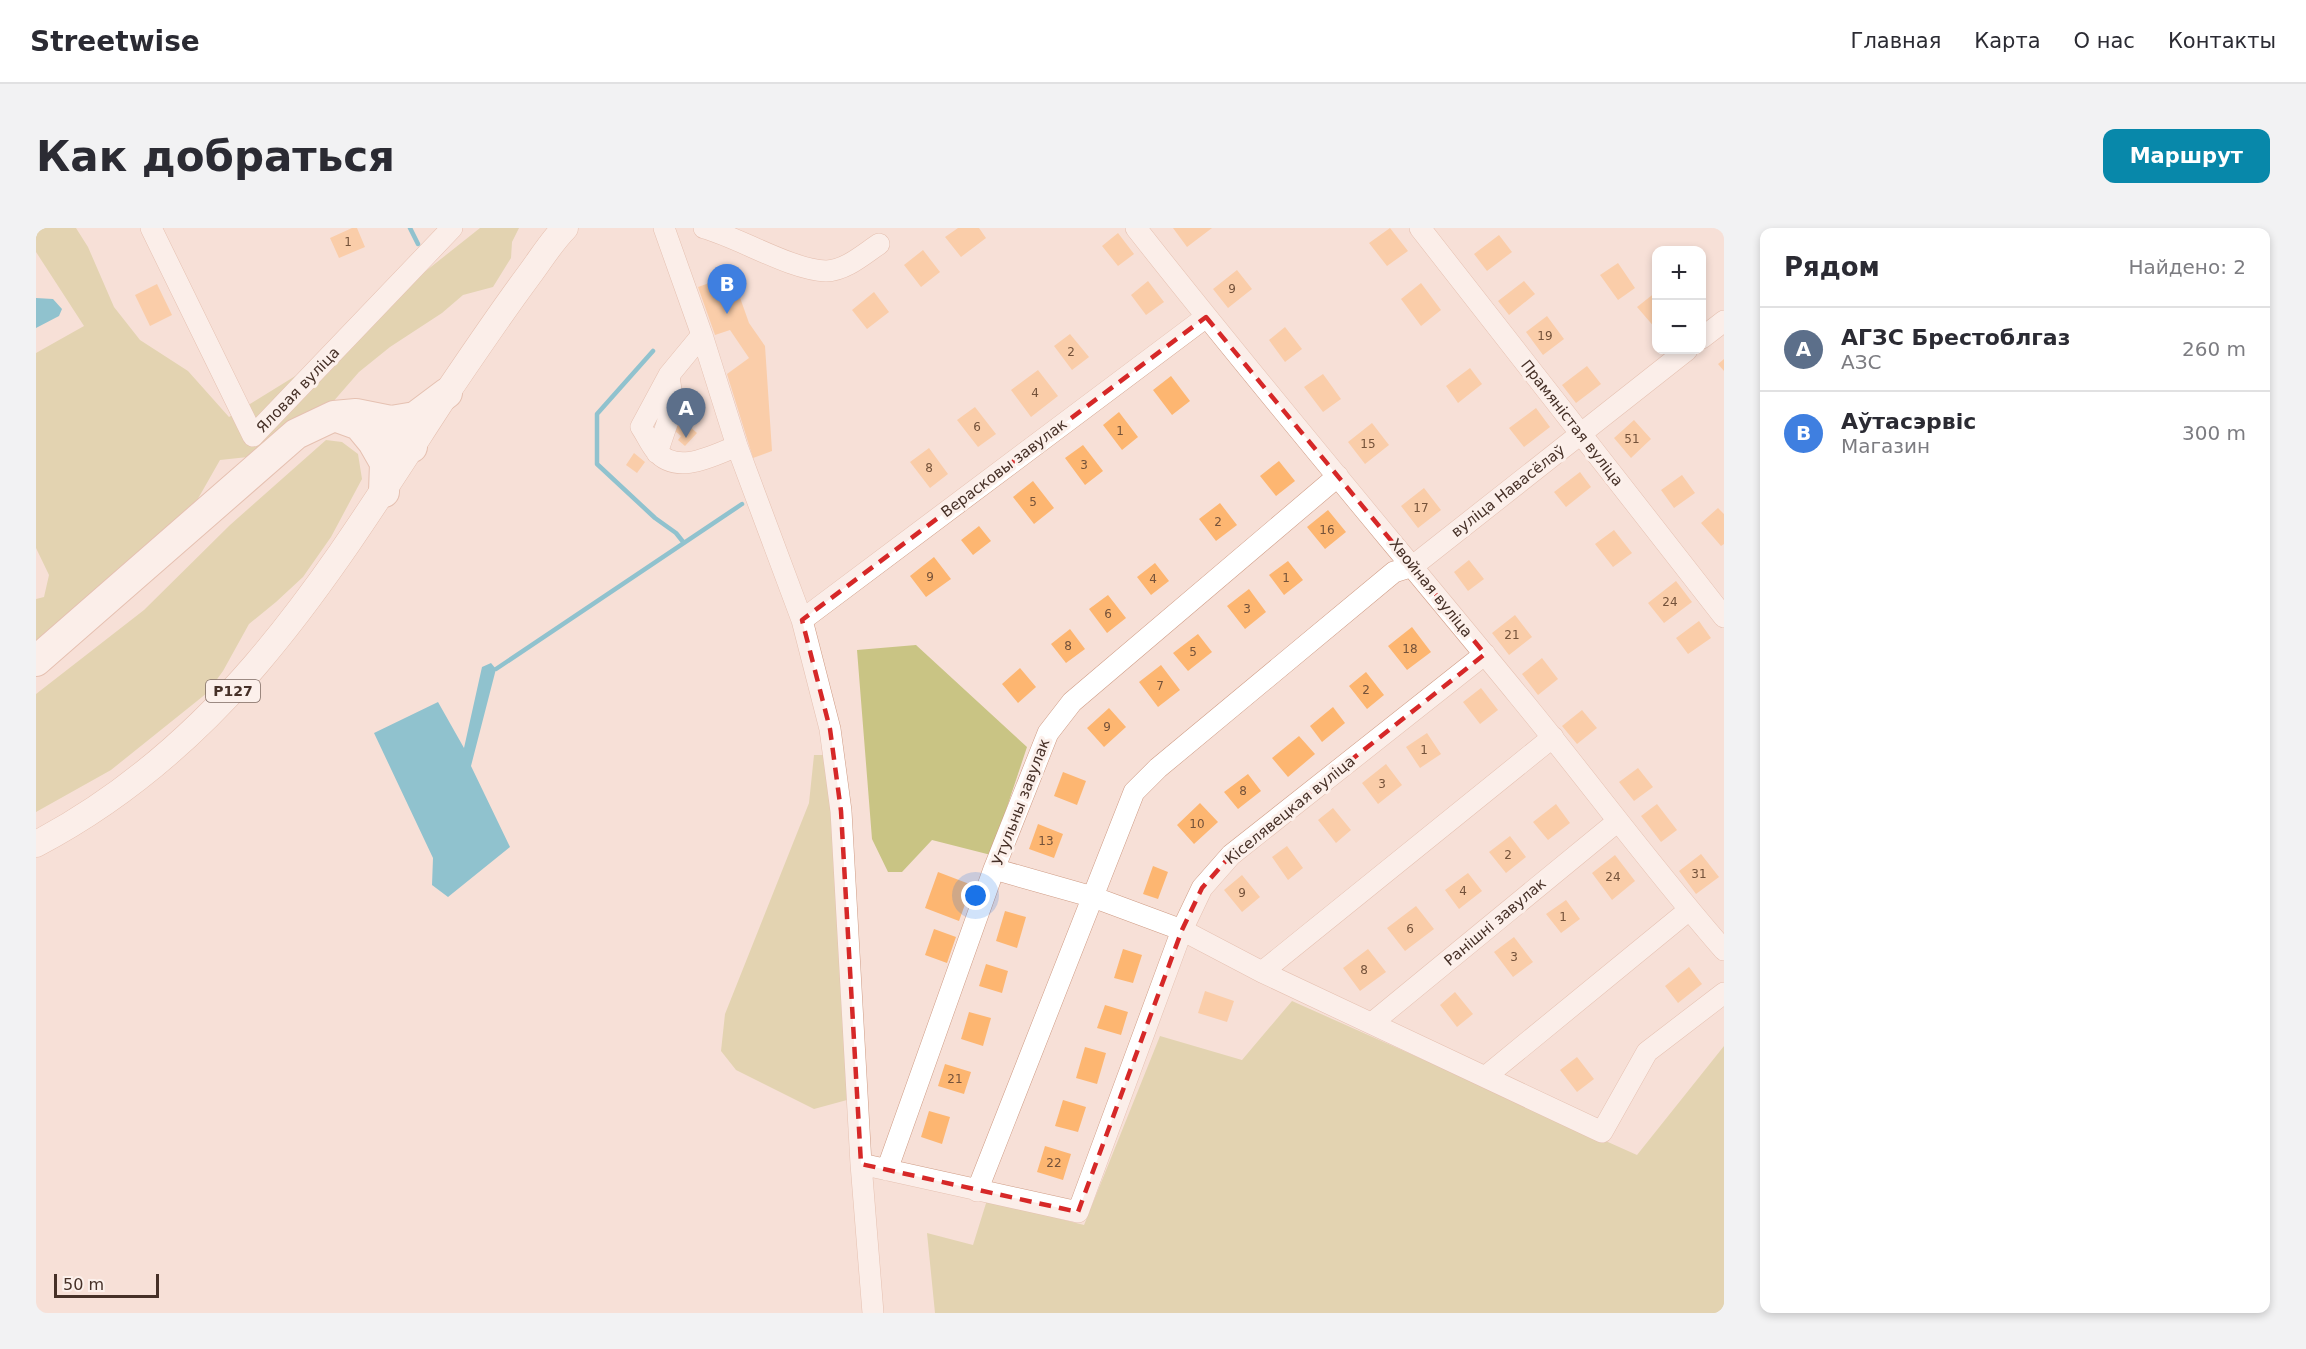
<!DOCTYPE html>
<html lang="ru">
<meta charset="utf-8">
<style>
:root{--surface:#fff;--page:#f2f2f3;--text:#2b2b33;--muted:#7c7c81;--line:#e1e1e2;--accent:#0888aa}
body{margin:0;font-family:"DejaVu Sans",sans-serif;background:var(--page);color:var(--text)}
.controls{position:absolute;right:18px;top:18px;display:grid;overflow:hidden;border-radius:12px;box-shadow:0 3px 9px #0003}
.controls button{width:54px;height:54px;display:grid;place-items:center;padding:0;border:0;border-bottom:2px solid var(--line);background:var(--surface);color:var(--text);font:30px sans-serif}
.scale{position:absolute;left:18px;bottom:15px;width:105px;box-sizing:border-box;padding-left:6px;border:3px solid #463027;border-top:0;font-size:16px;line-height:21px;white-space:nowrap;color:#463027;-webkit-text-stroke:4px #fcf0eb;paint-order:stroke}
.you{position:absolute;left:940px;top:668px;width:21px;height:21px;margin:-15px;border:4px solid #fff;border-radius:50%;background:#1a73e8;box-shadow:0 0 0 9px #1a73e833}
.badge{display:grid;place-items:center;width:39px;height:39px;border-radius:50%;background:var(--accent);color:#fff;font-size:20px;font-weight:700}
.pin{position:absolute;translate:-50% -50px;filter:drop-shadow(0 2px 3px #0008)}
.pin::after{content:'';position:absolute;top:32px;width:21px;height:18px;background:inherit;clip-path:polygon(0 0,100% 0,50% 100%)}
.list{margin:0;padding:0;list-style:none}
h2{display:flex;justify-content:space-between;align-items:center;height:78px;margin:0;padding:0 24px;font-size:26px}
h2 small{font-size:20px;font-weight:400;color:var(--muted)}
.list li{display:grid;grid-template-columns:39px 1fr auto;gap:18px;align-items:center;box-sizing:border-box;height:84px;padding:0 24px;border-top:2px solid var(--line)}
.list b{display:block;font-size:22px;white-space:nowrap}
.list p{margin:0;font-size:20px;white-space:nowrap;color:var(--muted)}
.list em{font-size:20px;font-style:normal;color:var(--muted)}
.map{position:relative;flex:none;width:1688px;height:1085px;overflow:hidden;border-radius:12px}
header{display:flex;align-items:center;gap:36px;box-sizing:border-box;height:84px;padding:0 30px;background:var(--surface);border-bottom:2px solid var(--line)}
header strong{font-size:28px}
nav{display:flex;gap:33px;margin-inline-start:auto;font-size:21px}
.intro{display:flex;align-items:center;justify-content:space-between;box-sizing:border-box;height:144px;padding:0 36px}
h1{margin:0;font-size:42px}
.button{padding:15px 27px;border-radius:12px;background:var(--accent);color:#fff;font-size:21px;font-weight:700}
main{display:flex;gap:36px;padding:0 36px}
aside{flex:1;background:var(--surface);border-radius:12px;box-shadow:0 3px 9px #0003}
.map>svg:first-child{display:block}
.green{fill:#c9c484}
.water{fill:#139ec4}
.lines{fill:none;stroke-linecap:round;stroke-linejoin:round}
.stream{stroke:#139ec4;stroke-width:4.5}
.building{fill:#fdb671}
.minor-casing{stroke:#cf9b84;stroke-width:22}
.major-casing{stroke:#cf9b84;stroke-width:27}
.highway-casing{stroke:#cf9b84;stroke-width:32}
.minor{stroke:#fff;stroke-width:21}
.major{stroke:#fff;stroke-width:26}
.highway{stroke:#fff;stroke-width:30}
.marked{fill:none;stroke:#d62828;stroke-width:4.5;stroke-dasharray:12 8;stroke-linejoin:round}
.labels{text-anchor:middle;stroke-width:6;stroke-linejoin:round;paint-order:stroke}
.number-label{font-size:12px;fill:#74523a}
.shield{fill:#fcf0eb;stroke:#7d6a62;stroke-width:1.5}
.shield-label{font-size:14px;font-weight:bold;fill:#463027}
.street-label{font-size:15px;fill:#463027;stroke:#fcf0eb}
</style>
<header>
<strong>Streetwise</strong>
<nav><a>Главная</a><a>Карта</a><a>О нас</a><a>Контакты</a></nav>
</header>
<div class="intro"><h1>Как добраться</h1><a class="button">Маршрут</a></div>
<main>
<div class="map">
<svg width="1688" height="1085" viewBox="0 0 1688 1085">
<rect width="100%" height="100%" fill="#f7e0d7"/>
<path class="green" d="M 0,0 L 40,0 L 52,19 L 78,79 L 104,112 L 152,143 L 193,189 L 282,134 L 386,46 L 444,0 L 483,0 L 476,14 L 475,30 L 457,59 L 427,67 L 406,85 L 354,119 L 323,144 L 296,175 L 212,229 L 184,232 L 155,283 L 0,417 L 0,371 L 8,369 L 13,347 L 0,320 L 0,125 L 48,98 L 0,24 Z
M 290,212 L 306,214 L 322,226 L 326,251 L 295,309 L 267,349 L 240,374 L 213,396 L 187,443 L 171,465 L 75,542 L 0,584 L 0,466 L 108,382 L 194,297 Z
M 880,417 L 991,519 L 955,627 L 896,612 L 866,644 L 852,644 L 836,611 L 821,422 Z
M 778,527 L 787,527 L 797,601 L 811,872 L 778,881 L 700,842 L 685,823 L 689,786 L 773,575 Z
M 1256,773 L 1601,927 L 1688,818 L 1688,1085 L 899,1085 L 891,1005 L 937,1017 L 951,972 L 1048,997 L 1124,808 L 1206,832 Z"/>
<path class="water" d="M 0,70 L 17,71 L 26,81 L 23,88 L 0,100 Z
M 455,435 L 460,441 L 435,538 L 474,619 L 412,669 L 396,657 L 397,630 L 338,505 L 402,474 L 428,520 L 446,439 Z"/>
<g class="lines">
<path class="stream" d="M 374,0 L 382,16
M 617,123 L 561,186 L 561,236 L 619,290 L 640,305 L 648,315
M 460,441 L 706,276"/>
</g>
<path class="building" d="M 316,0 L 321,0 L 329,19 L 303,30 L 294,10 Z
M 922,0 L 943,0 L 950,10 L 925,29 L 909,9 Z
M 1137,0 L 1176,0 L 1151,19 Z
M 1354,0 L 1372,23 L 1351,38 L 1333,15 Z
M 1082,5 L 1098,26 L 1082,38 L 1066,18 Z
M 1463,7 L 1476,24 L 1451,43 L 1438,26 Z
M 887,22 L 904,44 L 885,59 L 868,37 Z
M 1582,35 L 1599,60 L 1582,72 L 1564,47 Z
M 1201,42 L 1216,61 L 1192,80 L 1177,61 Z
M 696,47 L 713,95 L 729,118 L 736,223 L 717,230 L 691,146 L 713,130 L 694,102 L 679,107 L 662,59 Z
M 1112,53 L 1128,74 L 1110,87 L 1095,67 Z
M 1488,53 L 1499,66 L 1473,87 L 1462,73 Z
M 1385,55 L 1405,82 L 1385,98 L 1365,71 Z
M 121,56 L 136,87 L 114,98 L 99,67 Z
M 838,64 L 853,84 L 831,101 L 816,82 Z
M 1620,64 L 1620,101 L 1601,79 Z
M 1511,88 L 1528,111 L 1507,127 L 1490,104 Z
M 1249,99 L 1266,121 L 1249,134 L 1233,112 Z
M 1034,106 L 1053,129 L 1036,142 L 1018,118 Z
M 1688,131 L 1688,143 L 1682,136 Z
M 1551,138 L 1565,156 L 1540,175 L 1526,157 Z
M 1434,140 L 1446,156 L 1422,175 L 1410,158 Z
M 1002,142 L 1022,168 L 995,189 L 975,162 Z
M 1287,146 L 1305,171 L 1287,184 L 1268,159 Z
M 1135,148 L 1154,173 L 1136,187 L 1117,162 Z
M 617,170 L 652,200 L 653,198 L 661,205 L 649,218 L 642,212 L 645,208 L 609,178 Z
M 939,179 L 960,206 L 942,219 L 921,192 Z
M 1500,180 L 1514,199 L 1488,219 L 1473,200 Z
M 1083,184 L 1102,209 L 1086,222 L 1067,197 Z
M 1598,192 L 1615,211 L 1595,230 L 1578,210 Z
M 1336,195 L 1353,217 L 1329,236 L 1312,214 Z
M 1047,217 L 1067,243 L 1049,257 L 1029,230 Z
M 893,220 L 912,246 L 894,260 L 874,234 Z
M 598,225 L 609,234 L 601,245 L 590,237 Z
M 1243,233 L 1259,253 L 1240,268 L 1224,248 Z
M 1544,244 L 1555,259 L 1530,279 L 1518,264 Z
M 1646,247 L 1659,265 L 1638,280 L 1625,262 Z
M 997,253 L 1018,280 L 998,296 L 977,269 Z
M 1388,260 L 1405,282 L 1382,300 L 1365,278 Z
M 1184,275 L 1201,297 L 1180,313 L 1163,291 Z
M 1682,280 L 1688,286 L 1688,316 L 1685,318 L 1665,295 Z
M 1292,282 L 1310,304 L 1289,321 L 1271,299 Z
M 943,298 L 955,313 L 937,327 L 925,312 Z
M 1578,302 L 1596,325 L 1577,339 L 1559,316 Z
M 898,329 L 915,351 L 890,369 L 874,348 Z
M 1433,332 L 1448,351 L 1432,363 L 1418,344 Z
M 1252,333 L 1267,352 L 1248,367 L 1233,347 Z
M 1119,335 L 1133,353 L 1115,367 L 1101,349 Z
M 1640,353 L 1656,374 L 1628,395 L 1612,375 Z
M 1213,361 L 1230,384 L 1209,401 L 1191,378 Z
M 1072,367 L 1090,390 L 1071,405 L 1053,381 Z
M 1479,387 L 1496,409 L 1473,427 L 1456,405 Z
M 1663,393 L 1675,410 L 1652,426 L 1640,410 Z
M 1376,399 L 1395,424 L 1371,442 L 1352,418 Z
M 1034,401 L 1049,421 L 1030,435 L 1015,416 Z
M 1162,406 L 1176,424 L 1152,443 L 1137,425 Z
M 1506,430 L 1522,451 L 1502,467 L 1486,446 Z
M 1125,437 L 1144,462 L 1122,479 L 1103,454 Z
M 984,440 L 1000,459 L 982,475 L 966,456 Z
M 1330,444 L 1348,467 L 1331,481 L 1313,458 Z
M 1445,460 L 1462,482 L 1444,496 L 1427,474 Z
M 1297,479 L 1309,495 L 1286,514 L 1274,498 Z
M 1073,480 L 1090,499 L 1068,519 L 1051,500 Z
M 1546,482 L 1561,500 L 1541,516 L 1526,498 Z
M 1391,505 L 1405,526 L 1384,540 L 1370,519 Z
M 1263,508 L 1279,526 L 1252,549 L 1236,530 Z
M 1350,536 L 1366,557 L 1342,576 L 1326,555 Z
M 1602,540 L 1617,559 L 1598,573 L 1583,554 Z
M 1027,544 L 1050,553 L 1041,577 L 1018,568 Z
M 1212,546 L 1225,563 L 1202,581 L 1188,564 Z
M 1164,575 L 1182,594 L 1158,616 L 1141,597 Z
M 1520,576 L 1534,595 L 1512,612 L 1497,594 Z
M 1621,576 L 1641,602 L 1625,614 L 1605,588 Z
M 1297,580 L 1315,602 L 1300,615 L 1282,592 Z
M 1002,596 L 1027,606 L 1018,630 L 993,621 Z
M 1474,608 L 1490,629 L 1470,645 L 1453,624 Z
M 1251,618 L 1267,640 L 1252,652 L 1236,629 Z
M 1665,626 L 1683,649 L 1660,666 L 1643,643 Z
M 1579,627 L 1599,653 L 1576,672 L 1556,645 Z
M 1117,638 L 1132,644 L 1122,671 L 1107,666 Z
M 902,644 L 936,657 L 923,693 L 889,680 Z
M 1432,645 L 1446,663 L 1423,681 L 1409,662 Z
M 1206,647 L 1224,669 L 1206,684 L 1188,662 Z
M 1530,672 L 1544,691 L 1525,705 L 1510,686 Z
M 1380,678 L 1398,701 L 1369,723 L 1351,700 Z
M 969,683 L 990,689 L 981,720 L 960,713 Z
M 898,701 L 920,709 L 911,735 L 889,727 Z
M 1478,709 L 1497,734 L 1477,749 L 1458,724 Z
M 1087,721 L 1106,727 L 1097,755 L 1078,750 Z
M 1332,721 L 1350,744 L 1324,763 L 1307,740 Z
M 950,736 L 972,743 L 966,765 L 943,758 Z
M 1653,739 L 1666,756 L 1642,775 L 1629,758 Z
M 1169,763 L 1198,773 L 1191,794 L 1162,785 Z
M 1419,764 L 1437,786 L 1421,799 L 1404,777 Z
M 1069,777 L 1092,784 L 1085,807 L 1061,800 Z
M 933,784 L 955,790 L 947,818 L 925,811 Z
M 1049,819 L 1070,825 L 1061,856 L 1040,850 Z
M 1541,829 L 1558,851 L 1541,864 L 1524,842 Z
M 909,836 L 935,844 L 928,866 L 902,858 Z
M 1027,872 L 1050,879 L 1042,904 L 1019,898 Z
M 893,883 L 914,889 L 906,916 L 885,909 Z
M 1009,918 L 1035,926 L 1027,952 L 1001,944 Z"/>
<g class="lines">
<defs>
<path id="minor" d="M 115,0 L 217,208 L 416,0
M 628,0 L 666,107 L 701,218 L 766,392 L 794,501 L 805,583 L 825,936 L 837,1085
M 668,0 C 704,10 755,42 790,43 C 809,43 828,26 843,16
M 1100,0 C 1224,158 1355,312 1482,467 C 1552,552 1616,640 1688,722
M 1384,0 L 1688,389
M 666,107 L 633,147 L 605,199 C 610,206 614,216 620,223 C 641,248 678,227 701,218
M 1666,110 L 1688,93
M 621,225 L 637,178 L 633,147
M 766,392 L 1170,89
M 958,641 L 1057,669 L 1146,702 L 1226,744 L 1566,904 L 1611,824 L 1688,765
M 1226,744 L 1517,509
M 1336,795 L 1582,593
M 1449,849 L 1653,682
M 825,936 L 1042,984 L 1146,702 L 1166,660 L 1195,627 L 1449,426
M 851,942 L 958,641 L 1012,505 L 1036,474 L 1302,248
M 941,963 L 1098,564 L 1122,540 L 1358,344 L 1377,338 L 1651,122"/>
<path id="major" d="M 0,616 C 194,514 295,342 410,166 C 437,126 464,86 493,47 C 505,31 515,14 529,0"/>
<path id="highway" d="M 301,189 L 323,197 L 337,214 L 349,235 L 348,264
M 330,195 L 376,219
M 0,433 L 260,206 L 298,188 L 320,186 L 355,193 L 379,189 L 411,165"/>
</defs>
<use href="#minor" class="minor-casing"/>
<use href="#major" class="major-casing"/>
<use href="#highway" class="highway-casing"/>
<use href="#minor" class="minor"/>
<use href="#major" class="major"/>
<use href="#highway" class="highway"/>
</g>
<path d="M0 0H1688V1085H0ZM 1170,89 L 1449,426 L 1195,627 L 1166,660 L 1146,702 L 1042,984 L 825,936 L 805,583 L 794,501 L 766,392 Z" fill="#f7e0d7" fill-opacity=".55" fill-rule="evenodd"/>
<path class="marked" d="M 1170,89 L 1449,426 L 1195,627 L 1166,660 L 1146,702 L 1042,984 L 825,936 L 805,583 L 794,501 L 766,392 Z"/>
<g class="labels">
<g class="number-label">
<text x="312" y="18">1</text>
<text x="1196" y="65">9</text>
<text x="1509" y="112">19</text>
<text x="1035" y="128">2</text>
<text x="999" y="169">4</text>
<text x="941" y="203">6</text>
<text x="1084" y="207">1</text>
<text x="1596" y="215">51</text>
<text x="1332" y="220">15</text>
<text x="1048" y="241">3</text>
<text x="893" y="244">8</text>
<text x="997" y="278">5</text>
<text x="1385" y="284">17</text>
<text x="1182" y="298">2</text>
<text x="1291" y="306">16</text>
<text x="894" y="353">9</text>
<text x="1250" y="354">1</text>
<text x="1117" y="355">4</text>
<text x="1634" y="378">24</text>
<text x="1211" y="385">3</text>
<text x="1072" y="390">6</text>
<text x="1476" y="411">21</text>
<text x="1032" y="422">8</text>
<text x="1374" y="425">18</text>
<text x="1157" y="428">5</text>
<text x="1124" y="462">7</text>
<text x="1330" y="466">2</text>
<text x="1071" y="503">9</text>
<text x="1388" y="526">1</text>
<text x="1346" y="560">3</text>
<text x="1207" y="567">8</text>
<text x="1161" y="600">10</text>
<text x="1010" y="617">13</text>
<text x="1472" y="631">2</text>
<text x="1663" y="650">31</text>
<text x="1577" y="653">24</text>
<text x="1427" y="667">4</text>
<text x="1206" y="669">9</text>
<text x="1527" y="693">1</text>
<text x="1374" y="705">6</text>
<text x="1478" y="733">3</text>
<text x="1328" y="746">8</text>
<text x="919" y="855">21</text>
<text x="1018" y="939">22</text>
</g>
<rect class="shield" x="170" y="452" width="54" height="22" rx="4.5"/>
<g class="shield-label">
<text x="197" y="468">Р127</text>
</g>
<g class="street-label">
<text transform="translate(262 162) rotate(-46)" y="5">Яловая вуліца</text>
<text transform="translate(1536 195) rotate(52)" y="5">Прамяністая вуліца</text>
<text transform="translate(968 240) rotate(-37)" y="5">Верасковы завулак</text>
<text transform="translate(1472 263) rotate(-38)" y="5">вуліца Навасёлаў</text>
<text transform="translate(1395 360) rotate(51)" y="5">Хвойная вуліца</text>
<text transform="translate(985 574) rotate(-69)" y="5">Утульны завулак</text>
<text transform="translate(1254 582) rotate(-39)" y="5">Кіселявецкая вуліца</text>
<text transform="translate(1459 694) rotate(-40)" y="5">Ранішні завулак</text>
</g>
</g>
</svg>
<div class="controls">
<button>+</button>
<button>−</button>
</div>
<div class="scale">50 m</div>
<div class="you"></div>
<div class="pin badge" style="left:650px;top:210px;background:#5c6f8a">A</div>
<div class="pin badge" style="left:691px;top:86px;background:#3f7fe0">B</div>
</div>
<aside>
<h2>Рядом<small>Найдено: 2</small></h2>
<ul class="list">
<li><span class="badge" style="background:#5c6f8a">A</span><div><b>АГЗС Брестоблгаз</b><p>АЗС</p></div><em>260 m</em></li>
<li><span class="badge" style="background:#3f7fe0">B</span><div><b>Аўтасэрвіс</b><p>Магазин</p></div><em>300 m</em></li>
</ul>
</aside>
</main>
